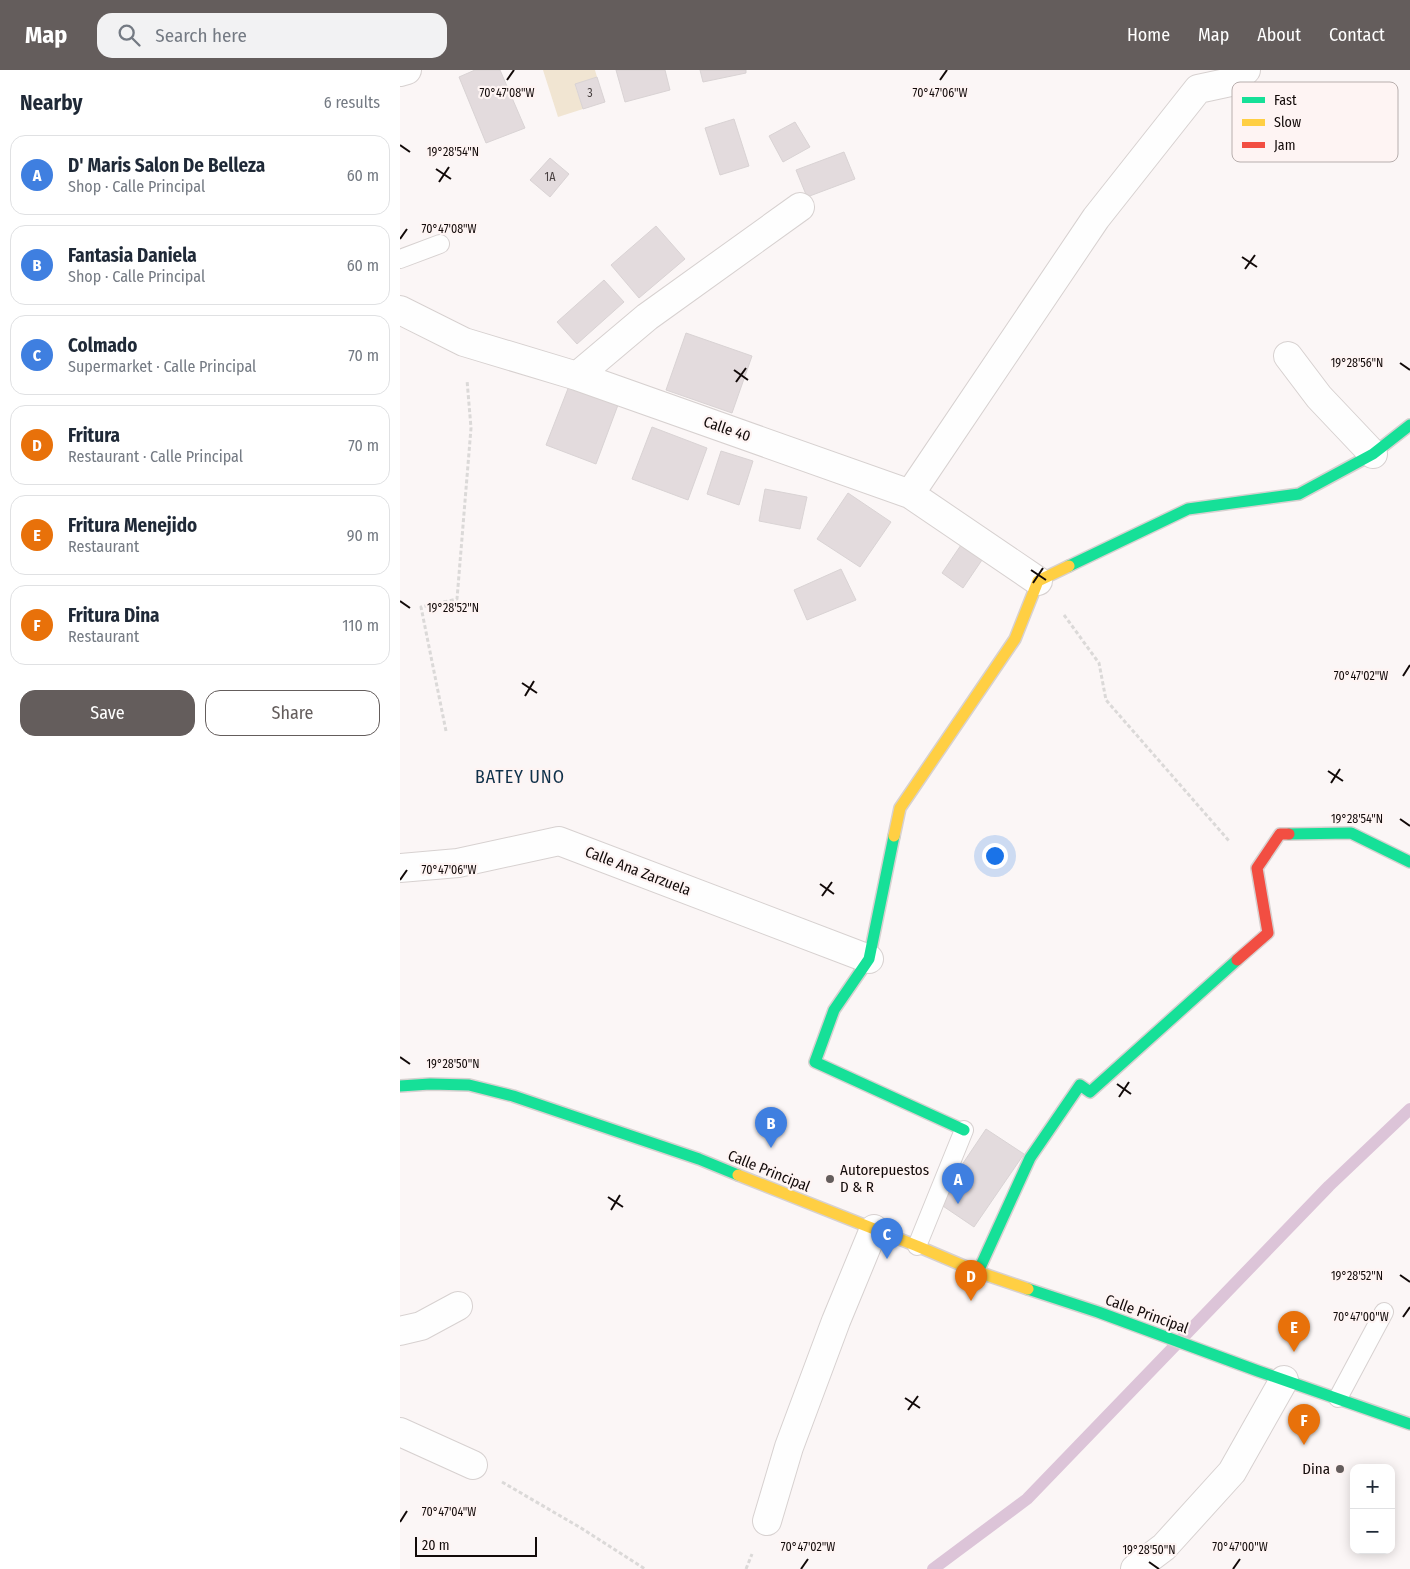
<!DOCTYPE html>
<meta charset="utf-8">
<style>
:root{--surface:#fff;--page:#f2f2f3;--text:#1f2937;--muted:#747a83;--line:#e0e1e3;--accent:#645d5c}
body{margin:0;font-family:"Fira Sans Condensed",sans-serif;background:var(--page);color:var(--text)}
.controls{position:absolute;right:15px;bottom:15px;display:grid;overflow:hidden;border-radius:10px;box-shadow:0 2px 12px #0003}
.controls button{width:45px;height:45px;display:grid;place-items:center;padding:0;border:0;border-bottom:1px solid var(--line);background:var(--surface);color:var(--text);font:25px sans-serif}
.scale{position:absolute;left:15px;bottom:12px;width:122px;box-sizing:border-box;padding-left:5px;border:2px solid #120a09;border-top:0;font-size:14px;line-height:18px;white-space:nowrap;color:#120a09;-webkit-text-stroke:4px #fef4f3;paint-order:stroke}
.you{position:absolute;left:594px;top:785px;width:18px;height:18px;margin:-12px;border:4px solid #fff;border-radius:50%;background:#1a73e8;box-shadow:0 0 0 8px #1a73e833}
.badge{display:grid;place-items:center;width:32px;height:32px;border-radius:50%;background:var(--accent);color:#fff;font-size:16px;font-weight:700}
.pin{position:absolute;translate:-50% -41px;filter:drop-shadow(0 1px 2px #0008)}
.pin::after{content:'';position:absolute;top:26px;width:18px;height:15px;background:inherit;clip-path:polygon(0 0,100% 0,50% 100%)}
.list{margin:0;padding:0;list-style:none}
h2{display:flex;justify-content:space-between;align-items:center;height:65px;margin:0;padding:0 20px;font-size:21px}
h2 small{font-size:16px;font-weight:400;color:var(--muted)}
.list li{display:grid;grid-template-columns:32px 1fr auto;gap:15px;align-items:center;box-sizing:border-box;height:80px;margin:0 10px 10px;padding:0 10px;border:1px solid var(--line);border-radius:15px}
.list b{display:block;font-size:19px;white-space:nowrap}
.list p{margin:0;font-size:16px;white-space:nowrap;color:var(--muted)}
.list em{font-size:16px;font-style:normal;color:var(--muted)}
.actions{display:flex;gap:10px;padding:15px 20px}
.actions a{flex:1;padding:11px 0;border:1px solid var(--accent);border-radius:15px;text-align:center;font-size:18px;color:var(--accent)}
.actions .main{background:var(--accent);color:#fff}
.icon{flex:none;width:28px;height:28px;fill:none;stroke:currentColor;stroke-width:2;stroke-linecap:round;stroke-linejoin:round}
.map{position:relative;flex:none;width:1010px;height:1499px;overflow:hidden}
header{display:flex;align-items:center;gap:30px;box-sizing:border-box;height:70px;padding:0 25px;background:var(--accent);color:#fff}
header strong{font-size:24px}
nav{display:flex;gap:28px;margin-inline-start:auto;font-size:18px}
.search{width:350px;height:45px;background:var(--page);display:flex;align-items:center;gap:12px;box-sizing:border-box;padding:0 18px;border-radius:15px;color:var(--muted);font-size:19px}
main{display:flex}
aside{flex:1;background:var(--surface)}
.map>svg:first-child{display:block}
.green{fill:#f1e5d2}
.lines{fill:none;stroke-linecap:round;stroke-linejoin:round}
.stream{stroke:#dcc4d8;stroke-width:12}
.building{fill:#e3dbdd;stroke:#d9d3d4}
.lane-casing{stroke:#d7d1d0;stroke-width:20}
.street-casing{stroke:#d7d1d0;stroke-width:30}
.fast-casing{stroke:#d7d1d0;stroke-width:14}
.slow-casing{stroke:#d7d1d0;stroke-width:14}
.jam-casing{stroke:#d7d1d0;stroke-width:14}
.path{stroke:#dbd9d8;stroke-width:3;stroke-dasharray:4 2.5;stroke-linecap:butt}
.lane{stroke:#fefefe;stroke-width:18}
.street{stroke:#fefefe;stroke-width:28}
.fast{stroke:#16e098;stroke-width:11}
.slow{stroke:#ffcf43;stroke-width:11}
.jam{stroke:#f24e42;stroke-width:11}
.ticks{fill:none;stroke:#120a09;stroke-width:2}
.poi-dot{fill:#645d5c;stroke:#fef4f3;stroke-width:2}
.labels{text-anchor:middle;stroke-width:4.5;stroke-linejoin:round;paint-order:stroke}
.number-label{font-size:12px;fill:#484040}
.street-label{font-size:15px;fill:#120a09;stroke:#fef4f3}
.poi-label{font-size:15px;fill:#120a09;stroke:#fef4f3;text-anchor:start}
.quarter-label{font-size:18px;letter-spacing:1px;fill:#0f314a;stroke:#fef4f3}
.key{fill:#fef4f3;stroke:#b7aead;stroke-width:1}
.key-label{font-size:14px;fill:#120a09}
.ticks-label{font-size:12px;text-anchor:middle;fill:#120a09;stroke:#fef4f3;stroke-width:4.5;stroke-linejoin:round;paint-order:stroke}
</style>
<header>
<strong>Map</strong>
<div class="search"><svg class="icon" aria-label="search" viewBox="0 0 24 24"><circle cx="10" cy="10" r="6"/><path d="M15 15l6 6"/></svg>Search here</div>
<nav><a>Home</a><a>Map</a><a>About</a><a>Contact</a></nav>
</header>
<main>
<aside>
<h2>Nearby<small>6 results</small></h2>
<ul class="list">
<li><span class="badge" style="background:#3f7fe0">A</span><div><b>D' Maris Salon De Belleza</b><p>Shop · Calle Principal</p></div><em>60 m</em></li>
<li><span class="badge" style="background:#3f7fe0">B</span><div><b>Fantasia Daniela</b><p>Shop · Calle Principal</p></div><em>60 m</em></li>
<li><span class="badge" style="background:#3f7fe0">C</span><div><b>Colmado</b><p>Supermarket · Calle Principal</p></div><em>70 m</em></li>
<li><span class="badge" style="background:#e8710a">D</span><div><b>Fritura</b><p>Restaurant · Calle Principal</p></div><em>70 m</em></li>
<li><span class="badge" style="background:#e8710a">E</span><div><b>Fritura Menejido</b><p>Restaurant</p></div><em>90 m</em></li>
<li><span class="badge" style="background:#e8710a">F</span><div><b>Fritura Dina</b><p>Restaurant</p></div><em>110 m</em></li>
</ul>
<div class="actions"><a class="main">Save</a><a>Share</a></div>
</aside>
<div class="map">
<svg width="1010" height="1499" viewBox="0 0 1010 1499">
<rect width="100%" height="100%" fill="#fbf6f6"/>
<path class="green" d="M 143,0 L 195,0 L 197,7 L 175,15 L 183,39 L 158,47 Z"/>
<g class="lines">
<path class="stream" d="M 533,1499 L 627,1429 L 929,1116 L 1010,1039"/>
</g>
<path class="building" d="M 75,0 L 100,0 L 125,58 L 86,73 L 59,7 Z
M 216,0 L 265,0 L 270,20 L 225,32 Z
M 300,0 L 346,0 L 346,3 L 303,12 Z
M 197,7 L 205,32 L 183,39 L 175,14 Z
M 334,49 L 349,96 L 320,105 L 305,58 Z
M 395,52 L 410,77 L 383,92 L 369,66 Z
M 444,82 L 455,109 L 407,127 L 396,100 Z
M 150,88 L 169,104 L 150,127 L 130,110 Z
M 256,156 L 285,189 L 239,228 L 211,195 Z
M 204,210 L 224,232 L 177,274 L 157,252 Z
M 286,263 L 352,286 L 332,343 L 266,320 Z
M 169,316 L 218,335 L 196,394 L 146,375 Z
M 252,357 L 307,378 L 288,430 L 232,409 Z
M 321,381 L 353,391 L 339,435 L 307,424 Z
M 365,419 L 407,427 L 400,459 L 359,451 Z
M 448,423 L 491,452 L 460,497 L 417,469 Z
M 561,475 L 582,490 L 563,518 L 542,503 Z
M 441,499 L 456,530 L 407,550 L 394,520 Z
M 586,1059 L 624,1084 L 574,1157 L 537,1132 Z"/>
<g class="lines">
<defs>
<path id="lane" d="M 0,189 L 40,174
M 517,1176 L 564,1060
M 938,1328 L 984,1242"/>
<path id="street" d="M 0,2 L 7,0
M 0,240 L 64,272 L 177,306 L 510,424 L 638,511
M 888,286 L 919,327 L 973,384
M 177,306 L 247,247 L 400,137
M 510,424 L 696,148 L 798,19 L 835,11 L 846,0
M 0,798 L 58,793 L 159,771 L 469,889
M 0,1261 L 21,1256 L 58,1236
M 0,1362 L 73,1395
M 367,1451 L 389,1377 L 436,1251 L 474,1159
M 735,1499 L 764,1477 L 832,1402 L 884,1310"/>
<path id="fast" d="M 669,496 L 788,439 L 899,424 L 973,384 L 1010,355
M 889,764 L 951,763 L 1010,792
M 494,766 L 469,889 L 434,940 L 415,992 L 564,1060
M 0,1016 L 30,1014 L 69,1015 L 113,1026 L 299,1089 L 338,1105
M 578,1202 L 630,1088 L 680,1015 L 690,1022 L 837,890
M 628,1219 L 698,1242 L 858,1301 L 1010,1354"/>
<path id="slow" d="M 494,766 L 500,738 L 615,569 L 638,511 L 669,496
M 338,1105 L 517,1176 L 578,1202 L 628,1219"/>
<path id="jam" d="M 837,890 L 868,863 L 857,798 L 880,764 L 889,764"/>
</defs>
<use href="#lane" class="lane-casing"/>
<use href="#street" class="street-casing"/>
<use href="#fast" class="fast-casing"/>
<use href="#slow" class="slow-casing"/>
<use href="#jam" class="jam-casing"/>
<path class="path" d="M 664,545 L 699,593 L 706,630 L 830,772
M 46,661 L 21,537 L 57,529 L 71,358 L 67,310
M 102,1412 L 181,1458 L 245,1499
M 346,1499 L 352,1484"/>
<use href="#lane" class="lane"/>
<use href="#street" class="street"/>
<use href="#fast" class="fast"/>
<use href="#slow" class="slow"/>
<use href="#jam" class="jam"/>
</g>
<path class="ticks" d="M 107,10 L 114,0M 540,10 L 547,0M 0,75 L 10,82M 36,99 L 51,109M 39,112 L 49,97M 0,169 L 7,159M 842,187 L 857,197M 845,199 L 855,185M 1000,293 L 1010,300M 334,300 L 348,310M 336,312 L 346,298M 631,500 L 646,510M 633,513 L 643,498M 0,531 L 10,538M 1003,606 L 1010,595M 122,613 L 137,623M 125,626 L 134,611M 928,701 L 943,711M 931,713 L 940,699M 1000,749 L 1010,756M 0,810 L 7,800M 420,814 L 434,824M 422,826 L 432,812M 0,987 L 10,994M 717,1014 L 731,1024M 719,1027 L 729,1012M 208,1127 L 223,1137M 211,1140 L 220,1125M 1000,1205 L 1010,1212M 1003,1247 L 1010,1237M 505,1328 L 520,1338M 508,1340 L 518,1326M 0,1452 L 7,1441M 749,1492 L 759,1499M 401,1499 L 408,1489M 833,1499 L 840,1489"/>
<g class="poi-dot">
<circle cx="430" cy="1109" r="5"/>
<circle cx="940" cy="1399" r="5"/>
</g>
<g class="labels">
<g class="number-label">
<text x="190" y="27">3</text>
<text x="150" y="111">1A</text>
</g>
<g class="street-label">
<text transform="translate(327 359) rotate(19)" y="5">Calle 40</text>
<text transform="translate(238 801) rotate(21)" y="5">Calle Ana Zarzuela</text>
<text transform="translate(369 1101) rotate(22)" y="5">Calle Principal</text>
<text transform="translate(747 1244) rotate(20)" y="5">Calle Principal</text>
</g>
<g class="poi-label">
<text x="440" y="1105">Autorepuestos<tspan x="440" dy="17">D &amp; R</tspan></text>
<text x="930" y="1404" text-anchor="end">Dina</text>
</g>
<g class="quarter-label">
<text x="120" y="713">BATEY UNO</text>
</g>
</g>
<rect x="832" y="12" width="166" height="80" rx="8" class="key"/>
<rect x="842" y="27" width="23" height="6" fill="#16e098"/>
<rect x="842" y="49" width="23" height="7" fill="#ffcf43"/>
<rect x="842" y="72" width="23" height="6" fill="#f24e42"/>
<g class="key-label">
<text x="874" y="35">Fast</text>
<text x="874" y="57">Slow</text>
<text x="874" y="80">Jam</text>
</g>
<g class="ticks-label">
<text x="107" y="27">70°47'08"W</text>
<text x="540" y="27">70°47'06"W</text>
<text x="53" y="86">19°28'54"N</text>
<text x="49" y="163">70°47'08"W</text>
<text x="957" y="297">19°28'56"N</text>
<text x="53" y="542">19°28'52"N</text>
<text x="961" y="610">70°47'02"W</text>
<text x="957" y="753">19°28'54"N</text>
<text x="49" y="804">70°47'06"W</text>
<text x="53" y="998">19°28'50"N</text>
<text x="957" y="1210">19°28'52"N</text>
<text x="961" y="1251">70°47'00"W</text>
<text x="49" y="1446">70°47'04"W</text>
<text x="408" y="1481">70°47'02"W</text>
<text x="840" y="1481">70°47'00"W</text>
<text x="749" y="1484">19°28'50"N</text>
</g>
</svg>
<div class="controls">
<button>+</button>
<button>−</button>
</div>
<div class="scale">20 m</div>
<div class="you"></div>
<div class="pin badge" style="left:558px;top:1134px;background:#3f7fe0">A</div>
<div class="pin badge" style="left:371px;top:1078px;background:#3f7fe0">B</div>
<div class="pin badge" style="left:487px;top:1189px;background:#3f7fe0">C</div>
<div class="pin badge" style="left:571px;top:1231px;background:#e8710a">D</div>
<div class="pin badge" style="left:894px;top:1282px;background:#e8710a">E</div>
<div class="pin badge" style="left:904px;top:1375px;background:#e8710a">F</div>
</div>
</main>
